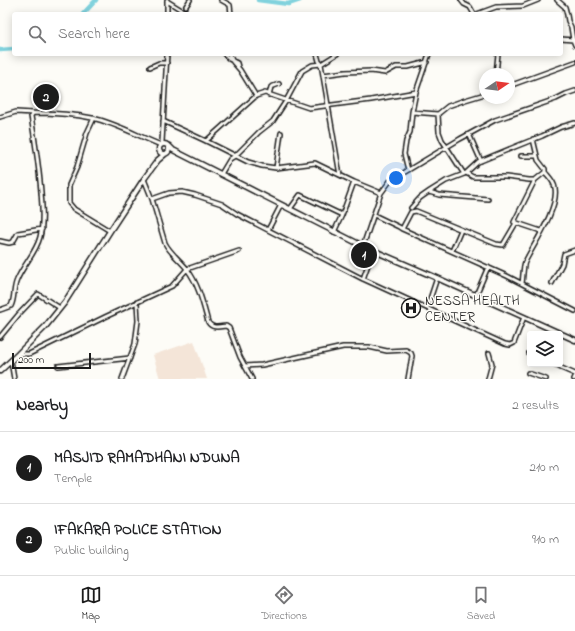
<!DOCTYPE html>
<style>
:root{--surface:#fff;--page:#f2f2f2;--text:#202124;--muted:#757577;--line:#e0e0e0;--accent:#1c1c1c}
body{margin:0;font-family:"Indie Flower",sans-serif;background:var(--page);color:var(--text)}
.controls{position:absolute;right:12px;bottom:12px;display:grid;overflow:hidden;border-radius:4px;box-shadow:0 2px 10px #0003}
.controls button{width:36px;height:36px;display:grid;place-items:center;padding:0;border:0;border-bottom:1px solid var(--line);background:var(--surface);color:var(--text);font:20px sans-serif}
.compass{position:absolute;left:479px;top:68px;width:36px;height:36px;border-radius:50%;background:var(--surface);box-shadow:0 2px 10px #0003;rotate:77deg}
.scale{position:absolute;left:12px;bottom:10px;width:79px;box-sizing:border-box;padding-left:4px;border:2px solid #1c1c1c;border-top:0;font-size:11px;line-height:14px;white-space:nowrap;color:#1c1c1c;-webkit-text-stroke:3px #fdfcf7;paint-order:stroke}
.you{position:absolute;left:396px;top:178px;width:14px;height:14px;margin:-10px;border:3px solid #fff;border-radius:50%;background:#1a73e8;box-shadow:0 0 0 6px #1a73e833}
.badge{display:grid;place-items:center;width:26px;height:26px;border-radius:50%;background:var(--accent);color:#fff;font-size:13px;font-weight:700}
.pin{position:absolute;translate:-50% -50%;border:2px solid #fff;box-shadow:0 1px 4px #0006}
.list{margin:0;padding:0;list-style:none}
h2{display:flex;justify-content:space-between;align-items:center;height:52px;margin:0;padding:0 16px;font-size:17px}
h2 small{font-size:13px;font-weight:400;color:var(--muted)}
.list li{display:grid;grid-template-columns:26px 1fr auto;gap:12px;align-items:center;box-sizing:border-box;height:72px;padding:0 16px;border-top:1px solid var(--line)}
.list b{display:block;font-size:15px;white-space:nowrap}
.list p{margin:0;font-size:13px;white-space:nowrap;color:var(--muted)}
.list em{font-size:13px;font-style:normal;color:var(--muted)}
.icon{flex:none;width:22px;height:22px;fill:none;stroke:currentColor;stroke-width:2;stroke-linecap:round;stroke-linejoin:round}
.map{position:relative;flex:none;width:575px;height:379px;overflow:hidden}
.search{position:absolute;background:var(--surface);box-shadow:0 2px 10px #0003;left:12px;right:12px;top:12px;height:44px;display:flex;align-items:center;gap:10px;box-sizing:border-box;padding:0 14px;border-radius:4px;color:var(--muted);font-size:15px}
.sheet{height:196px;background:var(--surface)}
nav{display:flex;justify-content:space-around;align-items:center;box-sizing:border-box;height:56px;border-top:1px solid var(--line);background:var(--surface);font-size:11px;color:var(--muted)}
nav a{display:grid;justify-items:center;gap:2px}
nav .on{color:var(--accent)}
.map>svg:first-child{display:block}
.built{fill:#f4e5d8}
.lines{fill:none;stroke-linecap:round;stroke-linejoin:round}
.river{stroke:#81d2dd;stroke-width:4.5}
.minor-casing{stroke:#1c1c1c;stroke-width:6}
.secondary-casing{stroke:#1c1c1c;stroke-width:7}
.minor{stroke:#fdfcf7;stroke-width:3}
.secondary{stroke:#fdfcf7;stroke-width:4}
.labels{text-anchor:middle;stroke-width:3;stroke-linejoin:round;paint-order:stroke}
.poi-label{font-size:14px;fill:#1c1c1c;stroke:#fdfcf7;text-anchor:start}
</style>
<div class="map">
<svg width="575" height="379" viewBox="0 0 575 379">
<rect width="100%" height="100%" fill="#fdfcf7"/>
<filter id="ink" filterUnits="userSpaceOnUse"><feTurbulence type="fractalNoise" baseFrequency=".025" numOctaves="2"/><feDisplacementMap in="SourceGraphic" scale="8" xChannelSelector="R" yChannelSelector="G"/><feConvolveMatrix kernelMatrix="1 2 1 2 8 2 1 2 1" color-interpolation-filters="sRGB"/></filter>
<g filter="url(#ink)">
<path class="built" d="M 194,341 L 207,379 L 160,379 L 153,355 Z"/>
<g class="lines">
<path class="river" d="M 258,0 L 288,4 L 300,0
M 83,14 L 96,0
M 0,50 L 14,49"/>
<defs>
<path id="minor" d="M 221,0 L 230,5 L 231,14
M 461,0 L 464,4 L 470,7 L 474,14
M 557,0 L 565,7 L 567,15 L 568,21 L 571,27 L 573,40 L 575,40
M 167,1 L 188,14
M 186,6 L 190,0
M 167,14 L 167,0
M 477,14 L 496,7 L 523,6 L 538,0
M 561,39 L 573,40 L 575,45
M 224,54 L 229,59 L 237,63 L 238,67
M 229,54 L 233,62 L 240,70 L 256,96
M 337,54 L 321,64 L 340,175
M 150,67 L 159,63 L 167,63
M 496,74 L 498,54
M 323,75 L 345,72 L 371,71 L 385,73 L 396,67 L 408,67 L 427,62
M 509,86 L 575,62
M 269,95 L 271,87 L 279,84
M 412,112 L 438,114 L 448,106 L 465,100 L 485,94
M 438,114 L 439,132 L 442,140 L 464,174 L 466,173 L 473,177 L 506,177 L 529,180 L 535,180 L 545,172 C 549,177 554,181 555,188 C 559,208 534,244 525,262 C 523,266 523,278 522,283
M 0,117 L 16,112 L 33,113
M 94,118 L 87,133 L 77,167 L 69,185 L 69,203 L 74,209 L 110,231
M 163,121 L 206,141 L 248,162 L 262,166 L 276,168 L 315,163 L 354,182
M 469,134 L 481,161
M 533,139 L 538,160 L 545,169 L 545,172
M 206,141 L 256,96 L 265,93 L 309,108 L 371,100 L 416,92
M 163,144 L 162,142 L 167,54
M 521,156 L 537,156
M 276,168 L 281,133
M 408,170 L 404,154 L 406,141 L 410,132 L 412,112 L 416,92 L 429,54
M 466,173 L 478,162 L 517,146 L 542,136 L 561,127 L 575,123
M 221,174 L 230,159 L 235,156 L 259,132 L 273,121 L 286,101 L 302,71 L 312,65 L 321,64 L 319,61 L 317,54
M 144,179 L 152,199 L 165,243 C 170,253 180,260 187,269 C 199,285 203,304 208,322 C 212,329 219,327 226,326 L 229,328 L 240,357 L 252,379
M 535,180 L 514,222 L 541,231
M 429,192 L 439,195 L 488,199
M 381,193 L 390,181 L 460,139 L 495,120 L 556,99 L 566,94 L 575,91
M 152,199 L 169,193 L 182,192 L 195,195 L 222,204 L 237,214 L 363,279 L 505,344 L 510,345 L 514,343 L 524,317
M 411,208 L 420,198 L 430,191 L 446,181 L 464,174
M 290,209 L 300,195 L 342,215
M 374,215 L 399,227 L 402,229 L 507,276 L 575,311
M 402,229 L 411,212 L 416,211 L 496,244 L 503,245 L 516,223 L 514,222
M 268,230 L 281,205
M 334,232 L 342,215 L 354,182 L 381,193 L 363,246
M 0,241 L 9,243 L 13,242 L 18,233 L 42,229
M 452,251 L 461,230
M 363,279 L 373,250
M 552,283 L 562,264 L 564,254 L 575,250
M 476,295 L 488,267
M 427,308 L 437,278
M 0,310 L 11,306 C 15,298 13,288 17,280 C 23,265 36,253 40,237 C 44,222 42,206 41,192 C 39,166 35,141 31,116 L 33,113 C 53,113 73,114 92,118 C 116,123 138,136 161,145
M 0,337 L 19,314 L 38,294 L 60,308
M 529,353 L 530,353
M 18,354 L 29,354 L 105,317 L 172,286 L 187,269 L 239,251
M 11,361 L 14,379
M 552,364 L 575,374
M 58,366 L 130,358
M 245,366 L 262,365 L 343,347 L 369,347 L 387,351 L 406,350 L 411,353 L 412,356 L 408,379
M 528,373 L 546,379
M 122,379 L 135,344 L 138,321 L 137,302
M 488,379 L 492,364 L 489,353
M 574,379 L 575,377"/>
<path id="secondary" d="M159 149a5 5 0 1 1 10 0a5 5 0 1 1-10 0Z
M 169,146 L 173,150 L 363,246 L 437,278 L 575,340
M 0,371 L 18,354 L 45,327 L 65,302 L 110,231 L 144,179 L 158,160 L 165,154"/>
</defs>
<use href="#minor" class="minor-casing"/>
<use href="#secondary" class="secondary-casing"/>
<use href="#minor" class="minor"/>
<use href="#secondary" class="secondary"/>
</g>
</g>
<defs>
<symbol id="hospital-ring" viewBox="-11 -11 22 22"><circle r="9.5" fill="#fdfcf7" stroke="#1c1c1c" stroke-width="1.5"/><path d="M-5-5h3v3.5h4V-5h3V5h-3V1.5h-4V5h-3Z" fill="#1c1c1c"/></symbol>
</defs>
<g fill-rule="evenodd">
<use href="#hospital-ring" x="400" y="297" width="22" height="22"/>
</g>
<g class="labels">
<g class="poi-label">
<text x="425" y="305">NESSA HEALTH<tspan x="425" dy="16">CENTER</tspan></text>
</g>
</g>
</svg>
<div class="controls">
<button><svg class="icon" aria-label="layers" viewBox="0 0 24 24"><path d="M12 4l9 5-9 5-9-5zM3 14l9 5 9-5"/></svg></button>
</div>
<svg class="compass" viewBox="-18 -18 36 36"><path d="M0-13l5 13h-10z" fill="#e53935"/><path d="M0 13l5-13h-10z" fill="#757577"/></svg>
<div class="scale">200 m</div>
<div class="you"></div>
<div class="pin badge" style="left:364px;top:255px">1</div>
<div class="pin badge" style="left:46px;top:97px">2</div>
<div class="search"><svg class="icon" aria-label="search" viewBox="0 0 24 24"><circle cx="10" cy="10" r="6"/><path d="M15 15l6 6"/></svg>Search here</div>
</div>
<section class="sheet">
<h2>Nearby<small>2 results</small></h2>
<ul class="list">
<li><span class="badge">1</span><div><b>MASJID RAMADHANI NDUNA</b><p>Temple</p></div><em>210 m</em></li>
<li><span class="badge">2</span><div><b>IFAKARA POLICE STATION</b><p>Public building</p></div><em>910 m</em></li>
</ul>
</section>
<nav>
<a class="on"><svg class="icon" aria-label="map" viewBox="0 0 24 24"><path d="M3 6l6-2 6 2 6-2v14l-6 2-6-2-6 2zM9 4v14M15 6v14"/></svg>Map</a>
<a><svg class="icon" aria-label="directions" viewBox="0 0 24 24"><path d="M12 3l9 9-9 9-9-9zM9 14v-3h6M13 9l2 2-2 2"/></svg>Directions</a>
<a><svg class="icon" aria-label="saved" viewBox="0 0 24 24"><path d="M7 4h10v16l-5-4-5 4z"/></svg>Saved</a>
</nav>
